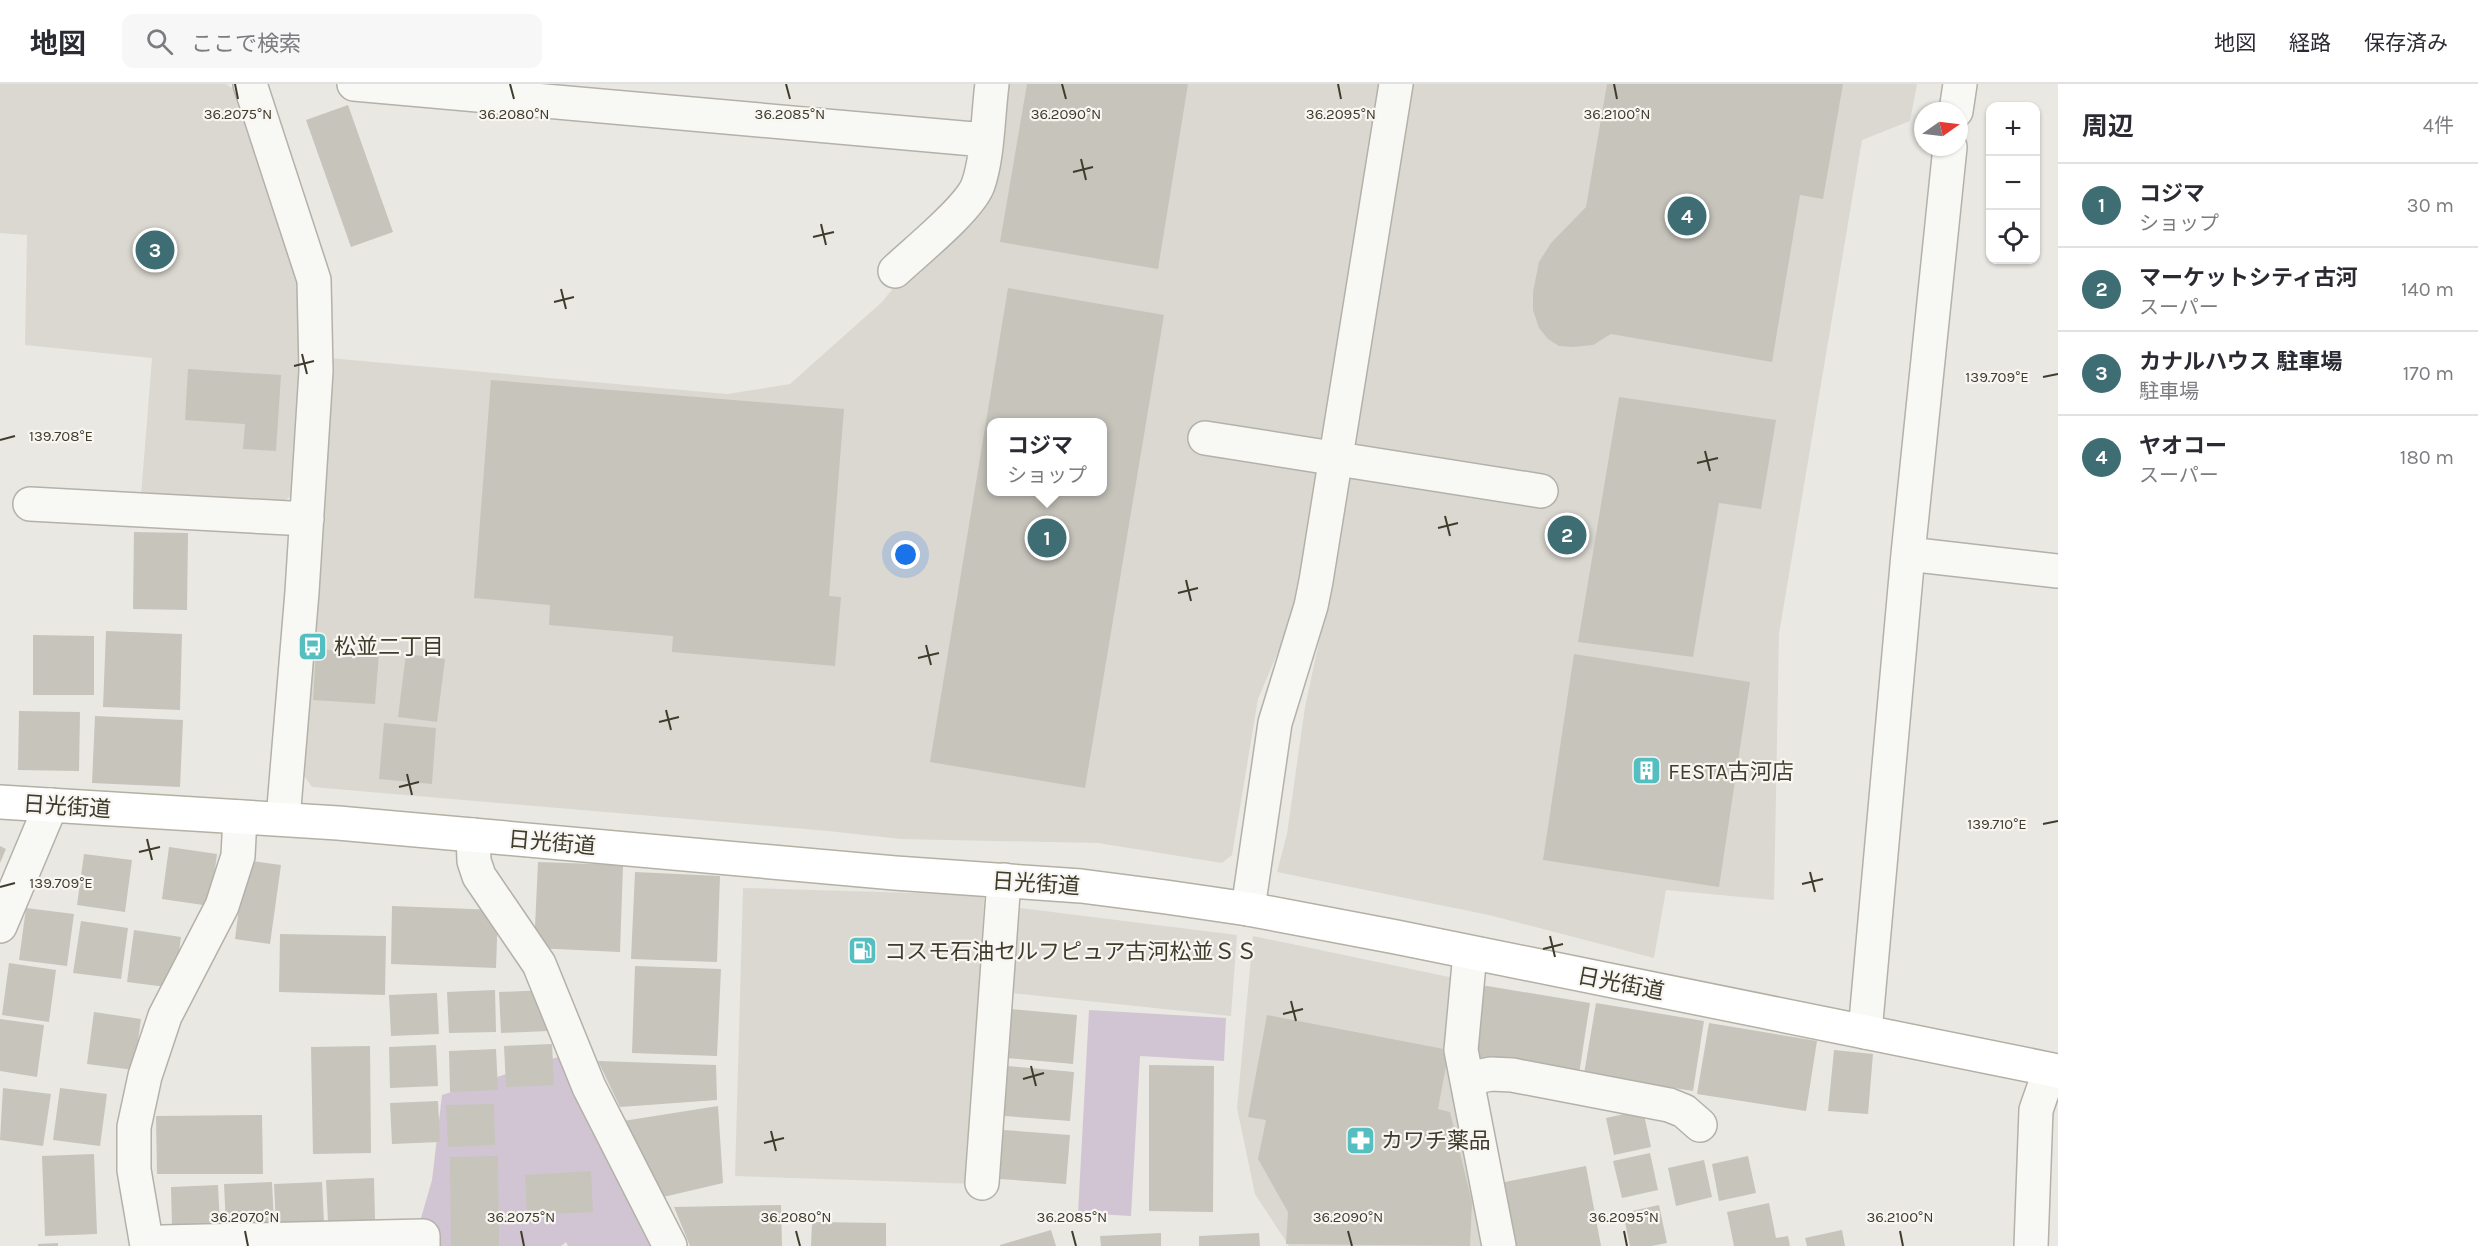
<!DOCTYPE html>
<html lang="ja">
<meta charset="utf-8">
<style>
:root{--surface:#fff;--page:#f7f7f7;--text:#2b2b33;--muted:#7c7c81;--line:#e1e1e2;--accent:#3e6d73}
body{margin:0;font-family:Karla,"Noto Sans JP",sans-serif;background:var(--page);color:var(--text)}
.controls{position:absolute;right:18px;top:18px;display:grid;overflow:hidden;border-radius:12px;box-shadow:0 2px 4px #0004}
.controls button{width:54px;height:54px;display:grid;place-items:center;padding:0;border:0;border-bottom:2px solid var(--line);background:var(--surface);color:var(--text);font:30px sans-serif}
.compass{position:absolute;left:1914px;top:18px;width:54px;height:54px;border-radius:50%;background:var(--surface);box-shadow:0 2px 4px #0004;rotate:76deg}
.you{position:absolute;left:906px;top:471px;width:21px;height:21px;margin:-15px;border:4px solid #fff;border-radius:50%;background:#1a73e8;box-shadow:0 0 0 9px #1a73e833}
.badge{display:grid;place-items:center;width:39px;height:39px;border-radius:50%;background:var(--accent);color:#fff;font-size:20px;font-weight:700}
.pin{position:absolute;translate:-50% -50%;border:3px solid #fff;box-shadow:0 2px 6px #0006}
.popup{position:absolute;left:987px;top:334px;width:120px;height:78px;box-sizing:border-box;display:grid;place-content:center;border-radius:12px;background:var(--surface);filter:drop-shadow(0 2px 4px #0005);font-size:20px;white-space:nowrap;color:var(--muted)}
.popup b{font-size:22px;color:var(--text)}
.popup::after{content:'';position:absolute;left:50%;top:100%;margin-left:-12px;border:12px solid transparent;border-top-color:var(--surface)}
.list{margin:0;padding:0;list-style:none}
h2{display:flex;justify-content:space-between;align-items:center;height:78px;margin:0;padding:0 24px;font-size:26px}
h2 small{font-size:20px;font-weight:400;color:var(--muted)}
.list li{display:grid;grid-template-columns:39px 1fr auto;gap:18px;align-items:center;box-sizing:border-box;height:84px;padding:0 24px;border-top:2px solid var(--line)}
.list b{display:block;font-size:22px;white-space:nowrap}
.list p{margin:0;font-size:20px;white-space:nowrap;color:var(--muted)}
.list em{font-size:20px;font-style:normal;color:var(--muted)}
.icon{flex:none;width:33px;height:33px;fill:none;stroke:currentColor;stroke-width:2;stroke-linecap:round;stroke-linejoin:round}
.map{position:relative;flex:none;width:2058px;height:1162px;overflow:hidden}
header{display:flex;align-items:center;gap:36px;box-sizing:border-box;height:84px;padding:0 30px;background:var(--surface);border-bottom:2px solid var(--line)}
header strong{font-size:28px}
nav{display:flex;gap:33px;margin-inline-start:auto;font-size:21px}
.search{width:420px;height:54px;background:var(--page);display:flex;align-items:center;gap:15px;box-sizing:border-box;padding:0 21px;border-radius:12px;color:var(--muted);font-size:22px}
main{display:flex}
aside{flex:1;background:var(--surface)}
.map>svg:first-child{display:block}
.built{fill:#dbd8d1;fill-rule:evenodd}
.green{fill:#d2c5d3}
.building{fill:#c6c4bb;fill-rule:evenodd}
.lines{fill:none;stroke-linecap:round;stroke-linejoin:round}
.minor-casing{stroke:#b4b1a8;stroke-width:36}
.major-casing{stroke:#b4b0a3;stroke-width:36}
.minor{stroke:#f8f8f5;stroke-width:33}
.major{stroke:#fff;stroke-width:33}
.ticks{fill:none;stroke:#403c2c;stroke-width:2}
.labels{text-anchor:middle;stroke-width:4.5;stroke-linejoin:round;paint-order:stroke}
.poi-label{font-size:22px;fill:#403c2c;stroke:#f7f6f2;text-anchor:start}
.street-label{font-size:22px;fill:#403c2c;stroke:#f7f6f2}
.ticks-label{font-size:15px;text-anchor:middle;fill:#403c2c;stroke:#f7f6f2;stroke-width:4.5;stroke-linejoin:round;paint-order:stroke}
</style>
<header>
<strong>地図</strong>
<div class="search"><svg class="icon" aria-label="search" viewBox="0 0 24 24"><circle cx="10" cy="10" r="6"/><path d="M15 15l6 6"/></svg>ここで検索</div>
<nav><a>地図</a><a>経路</a><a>保存済み</a></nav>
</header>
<main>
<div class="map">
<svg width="2058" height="1162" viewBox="0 0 2058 1162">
<rect width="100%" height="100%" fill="#eae8e3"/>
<path class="built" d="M 0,0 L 226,0 L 238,8 L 301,182 L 299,405 L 281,420 L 141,412 L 152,274 L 25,261 L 27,151 L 0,149 Z
M 1000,0 L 1382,0 L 1298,508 L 1289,542 L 1258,615 L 1232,771 L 1222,779 L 1098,759 L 900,755 L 828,747 L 312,703 L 300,686 L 329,274 L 727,310 L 790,300 L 882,218 L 905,190 L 988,108 ZM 992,338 L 1102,338 L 1102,408 L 992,408 Z
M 1412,0 L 1917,0 L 1910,37 L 1862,56 L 1779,550 L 1774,816 L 1666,806 L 1654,874 L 1489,831 L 1277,788 L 1287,750 L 1305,623 L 1326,525 Z
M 743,804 L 984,811 L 976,1100 L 735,1092 Z
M 1020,824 L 1237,851 L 1231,932 L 1012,909 Z
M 1253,852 L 1454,894 L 1492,1162 L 1289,1162 L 1255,1110 L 1237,1024 Z"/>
<path class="green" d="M 1089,926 L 1226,934 L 1224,977 L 1140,972 L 1131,1132 L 1078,1129 Z
M 564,971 L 651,1162 L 568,1162 L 566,1158 L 561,1162 L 429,1162 L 421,1134 L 432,1096 L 442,1011 Z"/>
<path class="building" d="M 1027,0 L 1188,0 L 1158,185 L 1000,158 Z
M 1607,0 L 1843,0 L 1823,115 L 1800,111 L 1772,278 L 1611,250 L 1593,261 L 1573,263 L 1559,262 L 1548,255 L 1539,244 L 1533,226 L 1533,208 L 1539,178 L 1551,159 L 1586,123 Z
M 348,21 L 393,148 L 351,163 L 306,36 Z
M 1008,204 L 1164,231 L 1085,704 L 930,678 ZM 992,338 L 1102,338 L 1102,408 L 992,408 Z
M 188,285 L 281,291 L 276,367 L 243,365 L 245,340 L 185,336 Z
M 491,296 L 844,325 L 829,512 L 841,513 L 835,582 L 672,568 L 673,552 L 549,541 L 550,521 L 474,514 Z
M 1619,313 L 1776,336 L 1761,425 L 1719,419 L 1693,573 L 1578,558 Z
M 134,448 L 188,449 L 187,526 L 133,525 Z
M 106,547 L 182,550 L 180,626 L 103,623 Z
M 33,551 L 94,552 L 94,611 L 33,611 Z
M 316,565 L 379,569 L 375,620 L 313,616 Z
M 406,570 L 445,575 L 437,638 L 398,633 Z
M 1574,570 L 1750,598 L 1719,803 L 1543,776 Z
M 19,627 L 80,628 L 79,687 L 18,686 Z
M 95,632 L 183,636 L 180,703 L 92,699 Z
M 384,639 L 436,644 L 432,700 L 379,695 Z
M 0,762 L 6,765 L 0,779 Z
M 169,763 L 217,770 L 210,822 L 162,815 Z
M 84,770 L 132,776 L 125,828 L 77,821 Z
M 245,776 L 281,781 L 270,860 L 235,855 Z
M 538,778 L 623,781 L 620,868 L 534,864 Z
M 635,788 L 720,792 L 717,878 L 631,875 Z
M 392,822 L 498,826 L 496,884 L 391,880 Z
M 26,824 L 74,830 L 67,882 L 19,876 Z
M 81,837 L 128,844 L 121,895 L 73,889 Z
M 134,846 L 181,853 L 174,904 L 127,898 Z
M 280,850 L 386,852 L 385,911 L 279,908 Z
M 9,879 L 56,886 L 49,938 L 2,931 Z
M 635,882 L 721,885 L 717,972 L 632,969 Z
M 1481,901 L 1590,919 L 1579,990 L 1470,972 Z
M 495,906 L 496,948 L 449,949 L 447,908 Z
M 547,906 L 548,947 L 501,949 L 499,908 Z
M 437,909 L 439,950 L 391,952 L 389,911 Z
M 1596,919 L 1704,937 L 1693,1007 L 1584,990 Z
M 1011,925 L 1077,931 L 1073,980 L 1007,974 Z
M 94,928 L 141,935 L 134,986 L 87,980 Z
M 1267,931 L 1449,966 L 1438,1025 L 1450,1028 L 1472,1118 L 1470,1162 L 1286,1160 L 1288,1128 L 1258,1075 L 1266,1036 L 1248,1033 Z
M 0,935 L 44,941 L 37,993 L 0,987 Z
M 1709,939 L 1817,957 L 1806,1027 L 1697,1010 Z
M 552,960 L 554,1001 L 506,1003 L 504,962 Z
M 436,961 L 438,1002 L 390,1004 L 389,963 Z
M 370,962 L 371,1069 L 313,1070 L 311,963 Z
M 496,965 L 498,1006 L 450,1008 L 449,967 Z
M 1834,966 L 1873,970 L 1868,1030 L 1828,1027 Z
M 598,977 L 716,981 L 717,1016 L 620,1023 Z
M 1149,981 L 1214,982 L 1213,1128 L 1149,1127 Z
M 1008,982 L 1074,988 L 1070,1037 L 1004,1032 Z
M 3,1004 L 51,1010 L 43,1062 L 0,1056 Z
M 60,1004 L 107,1010 L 100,1062 L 53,1056 Z
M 438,1017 L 440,1058 L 392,1060 L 390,1019 Z
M 494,1020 L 495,1061 L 448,1063 L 446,1021 Z
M 718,1022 L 723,1099 L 659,1114 L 623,1037 Z
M 1643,1026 L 1651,1063 L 1614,1071 L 1606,1034 Z
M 262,1031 L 263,1090 L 157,1090 L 156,1032 Z
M 1003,1046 L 1070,1051 L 1066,1100 L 1000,1095 Z
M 1650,1069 L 1658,1106 L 1622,1114 L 1613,1077 Z
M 94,1070 L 97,1150 L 45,1152 L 42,1072 Z
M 498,1072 L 499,1162 L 451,1162 L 450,1073 Z
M 1748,1072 L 1756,1109 L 1719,1117 L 1712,1080 Z
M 1704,1076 L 1712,1113 L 1676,1122 L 1668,1084 Z
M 1586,1082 L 1601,1162 L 1512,1162 L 1500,1099 Z
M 591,1087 L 593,1128 L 527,1131 L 525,1091 Z
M 374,1094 L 375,1136 L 328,1138 L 326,1096 Z
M 272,1098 L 274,1139 L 226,1141 L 224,1100 Z
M 322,1098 L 324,1139 L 276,1141 L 274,1100 Z
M 218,1101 L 220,1142 L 172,1144 L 171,1103 Z
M 1769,1119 L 1776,1154 L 1788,1152 L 1790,1162 L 1734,1162 L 1727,1128 Z
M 781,1121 L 782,1162 L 690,1162 L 674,1123 Z
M 1659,1121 L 1667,1159 L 1651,1162 L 1630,1162 L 1623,1129 Z
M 812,1138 L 886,1139 L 886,1162 L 811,1162 Z
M 1051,1146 L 1056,1162 L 1000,1162 L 1000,1161 Z
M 1842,1146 L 1845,1162 L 1807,1162 L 1805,1154 Z
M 1161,1149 L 1161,1162 L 1101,1162 L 1100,1152 Z
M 1259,1149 L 1260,1162 L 1199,1162 L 1199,1152 Z
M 58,1159 L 58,1162 L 38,1162 L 38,1160 Z"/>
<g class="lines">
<defs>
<path id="minor" d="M 250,0 L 314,196 L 316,287 L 302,508 L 283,735
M 354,0 L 985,56
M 1956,27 L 1960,0
M 895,187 C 915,168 969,125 978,101 C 988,73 988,30 992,0
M 1205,354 L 1541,407
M 30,420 L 307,435
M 1908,470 L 2058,487
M 473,751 L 474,777 L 479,792 L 539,880 L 589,1003 L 670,1162
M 1248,825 L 1275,639 L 1311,522 L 1316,497 L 1396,0
M 0,842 L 51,721
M 1470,869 L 1461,966 L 1499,1162
M 1865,948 L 1908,470 L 1950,63
M 1467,995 L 1491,990 L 1512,991 L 1669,1021 L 1684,1027 L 1700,1041
M 982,1099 L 1004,796
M 147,1162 L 134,1086 L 134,1043 L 145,992 L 165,932 L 222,822 L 238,772 L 240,733
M 150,1162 L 163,1158 L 423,1152 L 423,1162
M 2031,1162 L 2036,1026 L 2050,986"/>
<path id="major" d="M 0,718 L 338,739 L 895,789 L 1081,802 L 1166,813 L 1248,825 L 1396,853 L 2058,987"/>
</defs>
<use href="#minor" class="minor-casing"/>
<use href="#major" class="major-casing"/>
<use href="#minor" class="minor"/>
<use href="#major" class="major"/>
</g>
<path class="ticks" d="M 235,0 L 238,15M 510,0 L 514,15M 786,0 L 790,15M 1062,0 L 1066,15M 1338,0 L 1341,15M 1614,0 L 1617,15M 1081,75 L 1086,96M 1073,88 L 1093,83M 821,140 L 826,161M 813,153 L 834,148M 561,205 L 566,225M 554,218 L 574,213M 302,270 L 307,290M 294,282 L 314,277M 2043,293 L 2058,290M 0,356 L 15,352M 1705,367 L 1710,387M 1697,379 L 1718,374M 1445,432 L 1450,452M 1438,444 L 1458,439M 1186,496 L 1191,517M 1178,509 L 1198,504M 926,561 L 931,581M 918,574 L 939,569M 666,626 L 671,646M 659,638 L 679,633M 407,690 L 412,711M 399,703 L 419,698M 2043,740 L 2058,737M 147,755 L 152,776M 139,768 L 160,763M 1810,788 L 1815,808M 1802,800 L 1823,795M 0,803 L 15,799M 1550,852 L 1555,873M 1543,865 L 1563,860M 1291,917 L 1296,937M 1283,930 L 1303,925M 1031,982 L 1036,1002M 1023,995 L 1044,989M 771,1047 L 776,1067M 764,1059 L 784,1054M 245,1147 L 248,1162M 521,1147 L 524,1162M 796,1147 L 800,1162M 1072,1147 L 1076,1162M 1348,1147 L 1352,1162M 1624,1147 L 1627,1162M 1900,1147 L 1903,1162"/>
<defs>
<symbol id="bus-square" viewBox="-11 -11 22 22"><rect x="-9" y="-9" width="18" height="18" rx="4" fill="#55bec1" stroke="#f7f6f2"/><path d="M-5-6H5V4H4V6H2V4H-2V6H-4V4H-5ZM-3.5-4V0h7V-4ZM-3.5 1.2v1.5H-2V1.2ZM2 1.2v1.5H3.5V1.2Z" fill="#fff"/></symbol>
<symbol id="building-square" viewBox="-11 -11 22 22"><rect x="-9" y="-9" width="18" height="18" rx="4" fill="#55bec1" stroke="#f7f6f2"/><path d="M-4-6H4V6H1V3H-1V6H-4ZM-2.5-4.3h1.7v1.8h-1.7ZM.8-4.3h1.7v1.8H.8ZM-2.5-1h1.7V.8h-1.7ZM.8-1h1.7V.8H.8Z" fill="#fff"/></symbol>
<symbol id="fuel-square" viewBox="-11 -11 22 22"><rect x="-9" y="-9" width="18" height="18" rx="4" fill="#55bec1" stroke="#f7f6f2"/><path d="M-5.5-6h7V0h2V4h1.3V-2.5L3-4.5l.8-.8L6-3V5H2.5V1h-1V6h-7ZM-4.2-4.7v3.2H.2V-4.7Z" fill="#fff"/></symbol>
<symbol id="pharmacy-square" viewBox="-11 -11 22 22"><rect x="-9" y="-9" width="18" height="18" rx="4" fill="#55bec1" stroke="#f7f6f2"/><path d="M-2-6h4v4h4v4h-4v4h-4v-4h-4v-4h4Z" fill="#fff"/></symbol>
</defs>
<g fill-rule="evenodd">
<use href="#bus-square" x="296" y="546" width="33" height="33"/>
<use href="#building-square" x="1630" y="670" width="33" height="33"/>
<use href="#fuel-square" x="846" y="850" width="33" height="33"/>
<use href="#pharmacy-square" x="1344" y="1040" width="33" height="33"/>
</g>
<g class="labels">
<g class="poi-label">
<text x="334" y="570">松並二丁目</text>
<text x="1668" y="695">FESTA古河店</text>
<text x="884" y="875">コスモ石油セルフピュア古河松並ＳＳ</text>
<text x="1381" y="1064">カワチ薬品</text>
</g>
<g class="street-label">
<text transform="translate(67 722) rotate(4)" y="8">日光街道</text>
<text transform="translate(552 758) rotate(5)" y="8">日光街道</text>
<text transform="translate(1036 799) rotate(4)" y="8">日光街道</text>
<text transform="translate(1621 899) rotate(11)" y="8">日光街道</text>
</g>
</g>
<g class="ticks-label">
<text x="238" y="35">36.2075°N</text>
<text x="514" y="35">36.2080°N</text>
<text x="790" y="35">36.2085°N</text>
<text x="1066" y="35">36.2090°N</text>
<text x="1341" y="35">36.2095°N</text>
<text x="1617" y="35">36.2100°N</text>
<text x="1997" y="298">139.709°E</text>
<text x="61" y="357">139.708°E</text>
<text x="1997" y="745">139.710°E</text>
<text x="61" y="804">139.709°E</text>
<text x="245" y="1138">36.2070°N</text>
<text x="521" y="1138">36.2075°N</text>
<text x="796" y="1138">36.2080°N</text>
<text x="1072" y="1138">36.2085°N</text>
<text x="1348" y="1138">36.2090°N</text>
<text x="1624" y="1138">36.2095°N</text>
<text x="1900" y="1138">36.2100°N</text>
</g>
</svg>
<div class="controls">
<button>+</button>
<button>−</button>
<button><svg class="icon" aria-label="locate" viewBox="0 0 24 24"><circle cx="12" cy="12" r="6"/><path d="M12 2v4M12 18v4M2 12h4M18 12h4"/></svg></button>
</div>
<svg class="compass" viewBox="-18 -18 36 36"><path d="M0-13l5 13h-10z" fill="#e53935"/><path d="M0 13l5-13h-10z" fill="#7c7c81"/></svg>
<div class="you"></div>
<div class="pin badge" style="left:1047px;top:454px">1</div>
<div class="popup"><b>コジマ</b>ショップ</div>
<div class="pin badge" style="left:1567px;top:451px">2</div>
<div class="pin badge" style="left:155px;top:166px">3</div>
<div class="pin badge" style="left:1687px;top:132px">4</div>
</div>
<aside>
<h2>周辺<small>4件</small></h2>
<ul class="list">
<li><span class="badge">1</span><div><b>コジマ</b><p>ショップ</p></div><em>30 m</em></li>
<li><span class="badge">2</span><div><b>マーケットシティ古河</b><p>スーパー</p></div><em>140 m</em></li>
<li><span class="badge">3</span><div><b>カナルハウス 駐車場</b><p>駐車場</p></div><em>170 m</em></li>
<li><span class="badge">4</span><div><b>ヤオコー</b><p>スーパー</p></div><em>180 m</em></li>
</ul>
</aside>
</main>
